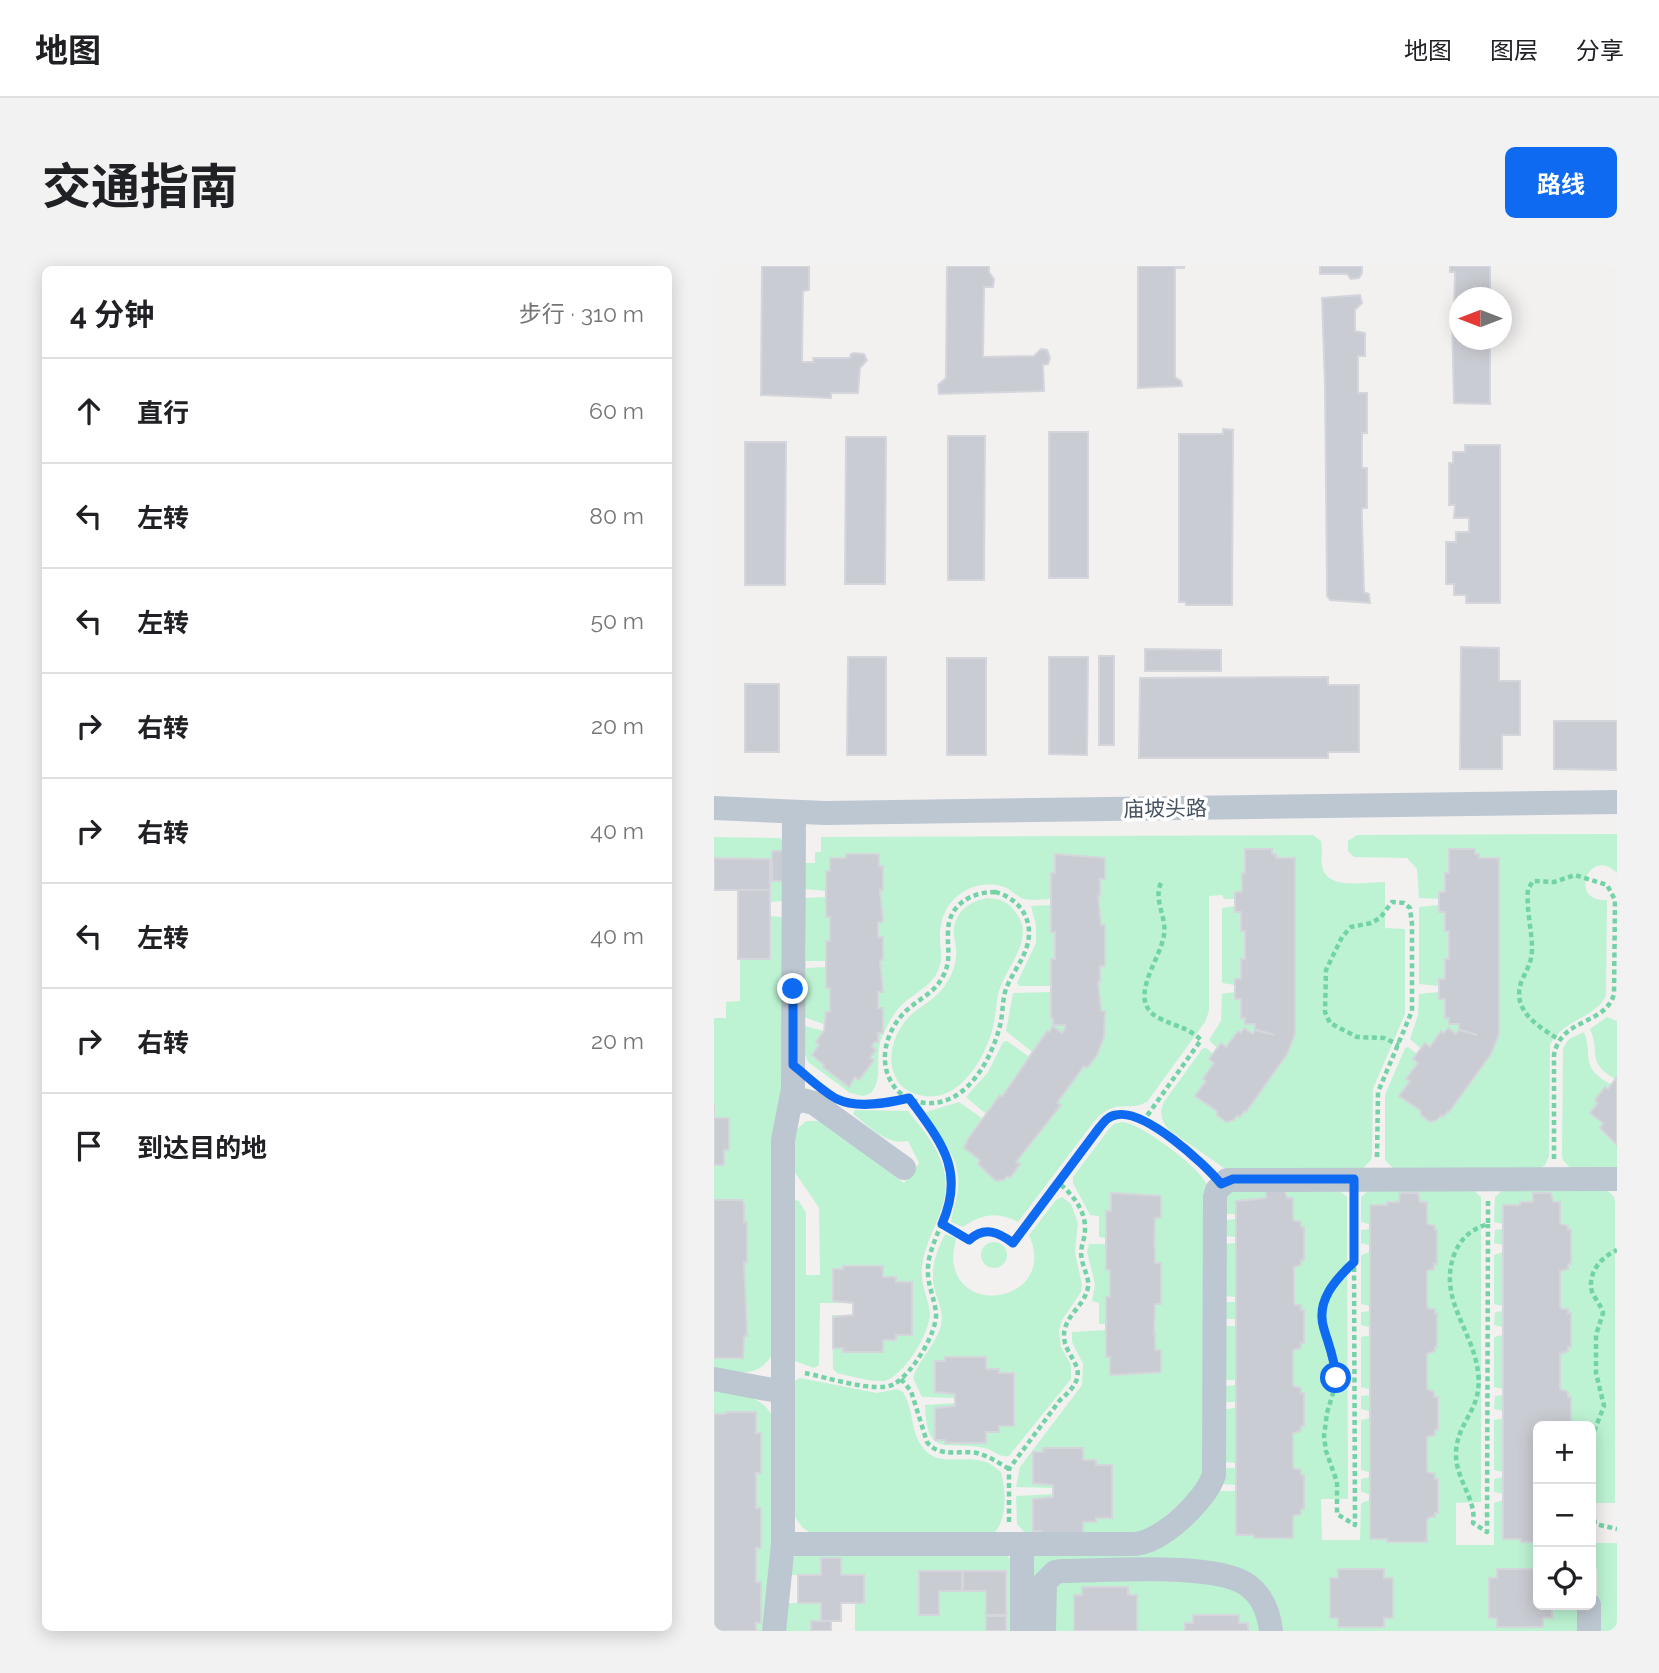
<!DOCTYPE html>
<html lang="zh">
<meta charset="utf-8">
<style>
:root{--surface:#fff;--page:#f2f2f2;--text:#202124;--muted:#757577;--line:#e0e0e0;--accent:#0d6af1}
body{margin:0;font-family:Raleway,"Noto Sans SC",sans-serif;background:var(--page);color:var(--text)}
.controls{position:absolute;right:21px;bottom:21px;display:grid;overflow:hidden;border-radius:10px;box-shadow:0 4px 18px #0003}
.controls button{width:63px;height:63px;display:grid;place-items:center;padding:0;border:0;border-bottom:2px solid var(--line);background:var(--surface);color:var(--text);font:35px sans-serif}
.compass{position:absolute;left:735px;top:21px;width:63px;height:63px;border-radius:50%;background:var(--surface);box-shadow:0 4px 18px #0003;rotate:270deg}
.stop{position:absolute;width:21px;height:21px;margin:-16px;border:5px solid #0d6af1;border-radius:50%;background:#fff}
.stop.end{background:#0d6af1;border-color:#fff;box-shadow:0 2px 7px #0008}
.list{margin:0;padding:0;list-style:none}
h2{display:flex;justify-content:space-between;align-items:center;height:91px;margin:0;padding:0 28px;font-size:30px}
h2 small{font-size:23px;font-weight:400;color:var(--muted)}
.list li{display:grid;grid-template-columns:46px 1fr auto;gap:21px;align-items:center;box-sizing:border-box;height:105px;padding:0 28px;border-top:2px solid var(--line)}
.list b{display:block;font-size:26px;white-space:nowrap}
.list em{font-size:23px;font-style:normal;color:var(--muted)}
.icon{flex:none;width:38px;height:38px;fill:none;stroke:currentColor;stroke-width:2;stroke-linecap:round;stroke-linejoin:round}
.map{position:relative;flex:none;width:903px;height:1365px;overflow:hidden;border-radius:10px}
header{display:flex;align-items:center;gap:42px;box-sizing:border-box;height:98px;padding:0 35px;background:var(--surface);border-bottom:2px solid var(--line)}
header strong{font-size:33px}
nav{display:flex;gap:38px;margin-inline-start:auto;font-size:24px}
.intro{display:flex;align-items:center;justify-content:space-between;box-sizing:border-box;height:168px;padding:0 42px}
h1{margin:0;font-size:49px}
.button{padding:18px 32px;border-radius:10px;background:var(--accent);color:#fff;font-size:24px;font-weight:700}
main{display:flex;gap:42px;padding:0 42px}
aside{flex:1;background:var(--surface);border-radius:10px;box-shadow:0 4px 18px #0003}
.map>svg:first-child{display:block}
.green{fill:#bdf3d3}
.building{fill:#caccd3;stroke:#d4d6dc;stroke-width:2}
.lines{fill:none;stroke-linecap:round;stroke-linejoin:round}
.path{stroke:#72d3a6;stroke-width:4.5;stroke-dasharray:5 3.5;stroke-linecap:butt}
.minor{stroke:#bdc7d1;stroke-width:24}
.route{stroke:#0d6af1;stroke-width:9}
.labels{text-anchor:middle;stroke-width:7;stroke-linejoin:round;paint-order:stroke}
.street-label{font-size:21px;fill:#475360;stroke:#fff}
</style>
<header>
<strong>地图</strong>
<nav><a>地图</a><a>图层</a><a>分享</a></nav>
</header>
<div class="intro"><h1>交通指南</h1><a class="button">路线</a></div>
<main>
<aside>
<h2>4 分钟<small>步行 · 310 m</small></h2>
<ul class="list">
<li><svg class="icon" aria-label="ahead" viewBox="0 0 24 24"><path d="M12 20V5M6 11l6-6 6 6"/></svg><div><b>直行</b></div><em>60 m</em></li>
<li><svg class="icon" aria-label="left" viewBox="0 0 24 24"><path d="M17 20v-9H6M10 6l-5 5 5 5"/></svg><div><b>左转</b></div><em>80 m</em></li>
<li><svg class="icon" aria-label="left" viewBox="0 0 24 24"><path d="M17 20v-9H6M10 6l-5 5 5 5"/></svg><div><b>左转</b></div><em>50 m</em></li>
<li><svg class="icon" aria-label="right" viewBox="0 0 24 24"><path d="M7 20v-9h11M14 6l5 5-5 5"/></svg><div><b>右转</b></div><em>20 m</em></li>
<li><svg class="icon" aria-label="right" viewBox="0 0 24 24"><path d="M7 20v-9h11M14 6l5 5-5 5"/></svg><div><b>右转</b></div><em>40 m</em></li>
<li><svg class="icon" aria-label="left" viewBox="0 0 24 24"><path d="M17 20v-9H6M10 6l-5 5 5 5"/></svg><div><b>左转</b></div><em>40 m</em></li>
<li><svg class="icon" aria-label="right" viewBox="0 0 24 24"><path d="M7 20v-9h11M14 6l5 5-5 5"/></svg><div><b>右转</b></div><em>20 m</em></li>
<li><svg class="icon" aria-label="arrive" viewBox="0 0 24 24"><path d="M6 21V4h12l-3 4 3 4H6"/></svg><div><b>到达目的地</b></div></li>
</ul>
</aside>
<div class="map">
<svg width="903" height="1365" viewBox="0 0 903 1365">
<rect width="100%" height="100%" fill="#f3f0f0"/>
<path class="green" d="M 903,568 L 903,607 C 874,579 854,637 893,634 L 892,730 C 880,753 849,753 836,779 L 835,890 L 831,899 L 827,902 L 679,902 L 671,894 L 671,829 L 691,782 L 694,781 L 703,788 L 707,783 L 696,773 L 704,749 L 705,728 L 725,726 L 725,720 L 705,718 L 705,641 L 724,639 L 725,633 L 705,632 L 703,603 L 693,592 L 640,591 L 634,585 L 634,575 L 643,569 Z
M 599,569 L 607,575 C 609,584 606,594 609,603 C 615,624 654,616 671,616 L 671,662 L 691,663 L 691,748 L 659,823 L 658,890 L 657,894 L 649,902 L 510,902 L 454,863 C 447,854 445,847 450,836 L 488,783 L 492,782 L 499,788 L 503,782 L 495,774 L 507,755 L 508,728 L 521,726 L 521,719 L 508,717 L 508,642 L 521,640 L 521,633 L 510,633 L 508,629 L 495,630 L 495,745 L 491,756 L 433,836 C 413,846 403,832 382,853 L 304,956 C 284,945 267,948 249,961 L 237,956 C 238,946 243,934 244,923 C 247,888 225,874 212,846 L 245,836 L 269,853 L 272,848 L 252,831 L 274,806 L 289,776 L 293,775 L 314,790 L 318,786 L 292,765 L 299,727 L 337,726 L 337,720 L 305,720 L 303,717 L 322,677 L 322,659 L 317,640 L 337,639 L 337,633 C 329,633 317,635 310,633 C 302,630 296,622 287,620 C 259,613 232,631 227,659 C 223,677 232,690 223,707 C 216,720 203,726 192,735 C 180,745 174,758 168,771 C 160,789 170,812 157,827 L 149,830 L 136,827 L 94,796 L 91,788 L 91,760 L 110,765 L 112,759 L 90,751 L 92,702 L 112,701 L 112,695 L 92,695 L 91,632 L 112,631 L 112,625 L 91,623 L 90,597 L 101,597 L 101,586 L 107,586 L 107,571 Z
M 0,571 L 66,572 L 69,576 L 69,635 L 56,636 L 56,593 L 0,591 Z
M 275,632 C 287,633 296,637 302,647 C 322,673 293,699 285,725 C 282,737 282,749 279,761 C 272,791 246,836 210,830 C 197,828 186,822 181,810 C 171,790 182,762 198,748 C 211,737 225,731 233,716 C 238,709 241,700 242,691 C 243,684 241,677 240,670 C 238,648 255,634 275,632 Z
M 56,650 L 68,651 L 69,823 L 57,1090 C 43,1113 23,1106 0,1103 L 0,752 L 12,752 L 12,736 L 26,735 L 26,694 L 56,693 Z
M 893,751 L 903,755 L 903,903 L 856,902 L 849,894 L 848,890 L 849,782 L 855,773 L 870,766 C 880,792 864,800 898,819 L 901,813 C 871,795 887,788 876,763 Z
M 141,844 L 194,845 C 222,879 243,906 225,950 C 218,967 210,983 208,1001 C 206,1018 214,1031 216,1047 C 217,1065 189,1112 170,1115 C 155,1116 137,1110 123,1107 L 119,1103 L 118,1049 L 139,1049 L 139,1037 L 106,1037 L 105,1099 L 100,1102 L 81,1095 L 79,936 L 82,934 L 85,935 L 92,947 L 92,1009 L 106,1009 L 105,942 L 80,905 L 81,865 L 92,855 L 106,855 L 190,917 L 205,897 L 194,875 C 173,880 155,860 139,848 Z
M 408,856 C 425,856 485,901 492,917 L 490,1215 L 432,1268 L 313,1269 L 303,1258 L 302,1230 L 338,1228 L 339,1222 L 302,1221 L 306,1201 L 368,1119 L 369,1098 L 358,1076 L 358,1066 L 392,1064 L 392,1058 L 385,1058 L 385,1037 L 378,1035 L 381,1018 L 373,986 L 375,978 L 392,978 L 392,972 L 385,971 L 385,950 L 376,949 L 359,917 L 359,911 L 395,863 L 400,858 Z
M 518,924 L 625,924 L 633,931 L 634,1233 L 607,1233 L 608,1274 L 646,1274 L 647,1237 L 656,1234 L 655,1228 L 647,1226 L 647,1213 L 656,1211 L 655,1206 L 647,1204 L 647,1154 L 656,1152 L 655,1145 L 647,1143 L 647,1130 L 656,1129 L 655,1123 L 647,1121 L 647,1071 L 656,1069 L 655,1061 L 647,1059 L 647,1046 L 656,1045 L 655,1040 L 647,1038 L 647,989 L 656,986 L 655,979 L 647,977 L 647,964 L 656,963 L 655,958 L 647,956 L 647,931 L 655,924 L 759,924 L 767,931 L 767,1236 L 742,1237 L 742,1279 L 780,1279 L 780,1237 L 789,1234 L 789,1228 L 780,1226 L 780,1213 L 789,1211 L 789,1206 L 780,1204 L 780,1154 L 789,1152 L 789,1145 L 780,1143 L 781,1130 L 789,1129 L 789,1123 L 780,1121 L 780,1071 L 789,1069 L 789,1061 L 780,1059 L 781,1046 L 789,1045 L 789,1040 L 780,1038 L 780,989 L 789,986 L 789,979 L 780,977 L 781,964 L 789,963 L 789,958 L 780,956 L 781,931 L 789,924 L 893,924 L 900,931 L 901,936 L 901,1237 L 877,1237 L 877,1160 L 824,1160 L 824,1339 L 867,1339 L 863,1365 L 568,1365 L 553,1328 L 348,1297 L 322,1323 L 315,1300 L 319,1291 L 323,1288 L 426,1287 L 505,1225 L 522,1225 L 522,1219 L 509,1218 L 512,1202 L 522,1202 L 522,1197 L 511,1196 L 512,1143 L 522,1142 L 522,1136 L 511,1136 L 512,1120 L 522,1119 L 522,1114 L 511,1114 L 512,1060 L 522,1060 L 522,1053 L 511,1053 L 512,1036 L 522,1036 L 522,1031 L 511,1030 L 511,978 L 522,977 L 522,971 L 511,970 L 512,954 L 522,953 L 522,948 L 511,948 L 510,936 Z
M 348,931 L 357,938 L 364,957 L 361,986 L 368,1019 L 367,1026 L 348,1054 L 345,1065 L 347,1081 L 357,1099 L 357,1113 L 295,1190 C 285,1192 280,1184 270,1182 C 232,1174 213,1194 211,1139 L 241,1137 L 241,1132 L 208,1131 L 199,1112 C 205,1093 222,1079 227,1059 C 230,1045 223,1034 220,1021 C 216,1002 223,984 231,968 L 242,972 C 241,979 239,986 239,994 C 245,1054 344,1033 315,969 L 342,934 Z
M267 989a13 13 0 1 1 26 0a13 13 0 1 1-26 0Z
M 86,1112 L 163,1127 L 183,1123 L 189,1126 C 200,1143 196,1167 210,1183 C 225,1201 249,1189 268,1195 C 275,1196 282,1202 287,1206 C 292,1224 294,1258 277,1269 L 98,1268 L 88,1261 L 81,1251 L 81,1115 Z
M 0,1123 C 21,1128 46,1128 57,1148 L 59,1278 L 52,1365 L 0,1365 Z
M 877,1277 L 903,1277 L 903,1365 L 883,1365 L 883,1303 L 877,1303 Z
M 85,1288 L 291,1288 L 298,1295 L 299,1365 L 292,1365 L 291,1305 L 206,1305 L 205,1348 L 225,1348 L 225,1325 L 272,1325 L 272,1365 L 141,1365 L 141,1337 L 150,1337 L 127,1309 L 126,1292 L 107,1292 L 107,1309 L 73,1309 L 79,1292 Z
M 344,1314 L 503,1316 L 538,1333 L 549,1365 L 338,1365 L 338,1323 Z
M 71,1337 L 107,1337 L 107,1355 L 97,1355 L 97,1365 L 69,1365 Z"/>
<path class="building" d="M 48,0 L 95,0 L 95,24 L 89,25 L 88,96 L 100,96 L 99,92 L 136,92 L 137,88 L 140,87 L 150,88 L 153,94 L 146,102 L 144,127 L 117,127 L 117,132 L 47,129 Z
M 233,0 L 275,0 L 275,6 L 280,13 L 279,21 L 270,21 L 269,91 L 320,90 L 327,83 L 333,84 L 336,92 L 334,98 L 329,99 L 330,125 L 225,128 L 224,119 L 232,112 Z
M 424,0 L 470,0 L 470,2 L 461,2 L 461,111 L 467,115 L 468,120 L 424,122 Z
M 606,0 L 648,0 L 648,7 L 645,12 L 637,13 L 633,8 L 606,8 Z
M 736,0 L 776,0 L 776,32 L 746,32 L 746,74 L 776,74 L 776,138 L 740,137 L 738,52 L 740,52 L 741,6 L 736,6 Z
M 646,29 L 648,37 L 641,44 L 641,65 L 651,67 L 651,90 L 644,90 L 644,127 L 653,127 L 653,167 L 648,167 L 648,202 L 653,202 L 653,242 L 648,242 L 648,255 L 650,326 L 655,328 L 656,337 L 616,334 L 613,330 L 613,321 L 611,120 L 608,32 Z
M 509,163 L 519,164 L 518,339 L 472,339 L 472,336 L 465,336 L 465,168 L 509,168 Z
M 335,166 L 374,166 L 374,312 L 335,312 Z
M 234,170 L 271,170 L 270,314 L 234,314 Z
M 132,171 L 172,171 L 171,318 L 131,318 Z
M 31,176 L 72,176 L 71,319 L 31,319 Z
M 751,179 L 786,179 L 786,337 L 752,337 L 752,329 L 740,329 L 740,318 L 732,318 L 732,276 L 742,276 L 742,266 L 755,266 L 755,252 L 740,252 L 741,239 L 735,239 L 735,197 L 739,197 L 739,186 L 751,186 Z
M 747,381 L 785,382 L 785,415 L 806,415 L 806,469 L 788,469 L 788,503 L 746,503 Z
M 431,383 L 507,384 L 507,405 L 431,405 Z
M 385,390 L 400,390 L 400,479 L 385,479 Z
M 134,391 L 172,391 L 172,489 L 133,489 Z
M 335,391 L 374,391 L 373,489 L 335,488 Z
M 233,392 L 272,392 L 272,489 L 233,489 Z
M 614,411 L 614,419 L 645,419 L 645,486 L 614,486 L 614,492 L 425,492 L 426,412 Z
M 31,418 L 65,418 L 65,486 L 31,486 Z
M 840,455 L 903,455 L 903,504 L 840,503 Z
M 531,583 L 558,583 L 558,588 L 562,588 L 562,592 L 581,592 L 581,768 L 573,788 L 532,846 L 530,845 L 526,851 L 523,849 L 520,854 L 512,856 L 503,849 L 503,845 L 481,830 L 492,815 L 489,813 L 500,797 L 495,793 L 507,777 L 512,781 L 524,765 L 527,767 L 530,762 L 539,768 L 541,764 L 560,769 L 541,763 L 541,758 L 531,758 L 531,752 L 527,752 L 527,733 L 521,733 L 521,713 L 527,713 L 527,693 L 531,693 L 531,665 L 527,665 L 527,646 L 521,646 L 521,626 L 528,626 L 528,607 L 531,607 Z
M 735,583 L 761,583 L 761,588 L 765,588 L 765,592 L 785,592 L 785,768 L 777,788 L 735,846 L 734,845 L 729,851 L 727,849 L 723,854 L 716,856 L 707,849 L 707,845 L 685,830 L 696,815 L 692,813 L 704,797 L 699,793 L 711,777 L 716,781 L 727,765 L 730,767 L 734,762 L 742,768 L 745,764 L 763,769 L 745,763 L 745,758 L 735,758 L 735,752 L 731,752 L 731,733 L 725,733 L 725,713 L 731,713 L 731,693 L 735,693 L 735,665 L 731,665 L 731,646 L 725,646 L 725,626 L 731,626 L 731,607 L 735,607 Z
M 58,585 L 69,585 L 69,615 L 58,615 Z
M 132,588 L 165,588 L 165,600 L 169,600 L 169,624 L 166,624 L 169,656 L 164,656 L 164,671 L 169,671 L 169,694 L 166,694 L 169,726 L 164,726 L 164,742 L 169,742 L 169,767 L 164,767 L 164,776 L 160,776 L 158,781 L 162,784 L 156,792 L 160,794 L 145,814 L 141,811 L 135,821 L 109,801 L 110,799 L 98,789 L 105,779 L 102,776 L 110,765 L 112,746 L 116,746 L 116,722 L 112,722 L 112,675 L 116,675 L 116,651 L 112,651 L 112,605 L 116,605 L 116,592 L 132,592 Z
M 341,588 L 391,592 L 391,613 L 386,613 L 386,630 L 384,630 L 387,659 L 391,659 L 391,700 L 386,700 L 386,716 L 384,716 L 387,745 L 391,745 L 390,771 L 383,789 L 373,802 L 370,800 L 343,837 L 347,839 L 302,896 L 306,898 L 296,912 L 293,910 L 290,914 L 282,915 L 264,898 L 266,894 L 250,882 L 254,873 L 286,829 L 288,831 L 333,765 L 335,766 L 339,760 L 348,767 L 351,763 L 351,759 L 339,759 L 339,752 L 337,752 L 337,693 L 341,693 L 341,666 L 337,666 L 337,607 L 341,607 Z
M 0,592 L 56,593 L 56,624 L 0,624 Z
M 24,624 L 56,624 L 56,693 L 24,693 Z
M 903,811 L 903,879 L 886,862 L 889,857 L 876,847 L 884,837 L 881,834 L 891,821 L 894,823 Z
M 0,837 L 0,852 L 15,852 L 15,884 L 10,884 L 10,899 L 0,899 Z
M 552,923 L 570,923 L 573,932 L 579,932 L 579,954 L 587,956 L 587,961 L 590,961 L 590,994 L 587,994 L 587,999 L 580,1001 L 580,1036 L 581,1039 L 587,1039 L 587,1044 L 590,1044 L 590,1077 L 587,1077 L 587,1082 L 579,1084 L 579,1120 L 587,1122 L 587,1127 L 590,1127 L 590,1160 L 587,1160 L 587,1165 L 579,1167 L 579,1202 L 587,1204 L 587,1209 L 590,1209 L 590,1243 L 587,1243 L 587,1248 L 579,1250 L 579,1272 L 540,1272 L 540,1269 L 522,1269 L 522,935 L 552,932 Z
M 397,927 L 447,930 L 447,952 L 441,952 L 440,981 L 441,981 L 441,997 L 447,997 L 447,1038 L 441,1038 L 440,1068 L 441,1068 L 441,1084 L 447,1084 L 447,1106 L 396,1109 L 396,1091 L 392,1091 L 392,1031 L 396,1031 L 396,1004 L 392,1004 L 392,945 L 397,945 Z
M 686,927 L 704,927 L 706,936 L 713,936 L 713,958 L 721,960 L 721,964 L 723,964 L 723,998 L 720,998 L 720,1003 L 713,1005 L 713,1040 L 715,1043 L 721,1043 L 721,1047 L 723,1047 L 723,1081 L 721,1081 L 721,1085 L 713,1088 L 713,1123 L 720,1126 L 720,1131 L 724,1131 L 724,1164 L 721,1164 L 721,1169 L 713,1171 L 713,1206 L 721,1208 L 721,1213 L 724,1213 L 724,1247 L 721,1247 L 721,1251 L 715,1251 L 713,1254 L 713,1276 L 673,1276 L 673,1273 L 656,1273 L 656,939 L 673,939 L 673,936 L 685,936 Z
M 819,927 L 837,927 L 839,936 L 846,936 L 846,958 L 854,960 L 854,964 L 857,964 L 857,998 L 854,998 L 854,1003 L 846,1005 L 846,1040 L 848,1043 L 854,1043 L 854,1047 L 857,1047 L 857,1081 L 854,1081 L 854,1085 L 846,1088 L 846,1123 L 854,1126 L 854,1131 L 857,1131 L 857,1160 L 824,1160 L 824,1276 L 807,1276 L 807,1273 L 789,1273 L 789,939 L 806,939 L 806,936 L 819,936 Z
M 0,934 L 28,934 L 30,938 L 30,956 L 33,956 L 33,996 L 30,996 L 33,1070 L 30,1070 L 29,1092 L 0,1092 Z
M 129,1000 L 169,1000 L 169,1011 L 182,1011 L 182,1016 L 198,1016 L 198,1069 L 182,1069 L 182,1074 L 169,1074 L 169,1086 L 129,1086 L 129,1082 L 119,1082 L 119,1051 L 139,1049 L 139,1037 L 119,1035 L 119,1003 L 129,1003 Z
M 231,1091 L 272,1091 L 272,1103 L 285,1103 L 285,1107 L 300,1107 L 300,1160 L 285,1160 L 285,1166 L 272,1166 L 272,1177 L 231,1177 L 231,1174 L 221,1174 L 221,1142 L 241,1140 L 241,1128 L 221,1126 L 221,1095 L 231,1095 Z
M 12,1146 L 42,1146 L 42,1167 L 47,1167 L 47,1207 L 42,1207 L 42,1242 L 47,1242 L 47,1282 L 42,1282 L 42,1316 L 47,1316 L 47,1357 L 42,1357 L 42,1365 L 0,1365 L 0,1148 L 12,1148 Z
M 329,1182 L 369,1182 L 369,1194 L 382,1194 L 382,1199 L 398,1199 L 398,1252 L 382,1252 L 382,1256 L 369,1256 L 369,1268 L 328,1268 L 328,1265 L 319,1265 L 319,1233 L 339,1231 L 339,1219 L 319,1217 L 319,1186 L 329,1186 Z
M 107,1292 L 127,1292 L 127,1309 L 150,1309 L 150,1337 L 127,1337 L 127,1355 L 107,1355 L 107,1337 L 84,1337 L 84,1309 L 107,1309 Z
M 624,1303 L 670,1303 L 670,1312 L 679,1312 L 679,1352 L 670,1352 L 670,1361 L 624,1361 L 624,1352 L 616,1352 L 616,1312 L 624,1312 Z
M 783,1303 L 824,1303 L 824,1339 L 838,1339 L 838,1352 L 829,1352 L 829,1361 L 783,1361 L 783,1352 L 775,1352 L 775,1312 L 783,1312 Z
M 205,1305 L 248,1305 L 248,1325 L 225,1325 L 225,1349 L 205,1349 Z
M 249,1305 L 292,1305 L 292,1349 L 272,1349 L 272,1325 L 249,1325 Z
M 368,1321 L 414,1321 L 414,1329 L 423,1329 L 423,1365 L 360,1365 L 360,1329 L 368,1329 Z
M 479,1349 L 525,1349 L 525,1357 L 534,1357 L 534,1365 L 471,1365 L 471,1357 L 479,1357 Z
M 272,1350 L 292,1350 L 292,1365 L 272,1365 Z
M 97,1355 L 117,1355 L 117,1365 L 97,1365 Z"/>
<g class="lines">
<path class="path" d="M 447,617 C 439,634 453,651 450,669 C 447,693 411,735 445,752 C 462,761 472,760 487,774 L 430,854 L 494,902
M 281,626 C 306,632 322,656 312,683 C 307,698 296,710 291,726 C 288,738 289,751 285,763 C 277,793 254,836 218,837 C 206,838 192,833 184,825 C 161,801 171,764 193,744 C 205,733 220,727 228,712 C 238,695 233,683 234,666 C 234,639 257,626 281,626 Z
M 663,891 L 664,826 L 698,745 L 698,658 L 696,642 L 690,637 L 678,636 L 666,652 L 657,657 L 637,661 L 628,671 L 612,704 L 611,746 L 616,757 L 643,771 L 670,772 L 685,779
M 840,893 L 840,789 C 847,751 891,760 900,728 L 901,634 L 893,619 L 861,609 L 840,616 L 819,615 L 814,623 C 812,644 818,663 818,683 C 818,696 813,703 808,714 C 796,744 824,760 844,773
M 640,935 L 640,996 L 615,1023 L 607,1049 L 622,1103 L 621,1120 L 613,1147 L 610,1170 L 612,1185 L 623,1216 L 623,1248 L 641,1259 L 640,996
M 774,935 L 774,958 C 757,963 746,973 740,989 C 724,1033 759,1064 764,1106 C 769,1144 744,1153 742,1186 C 741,1214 763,1233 759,1257 L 773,1266 L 774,958
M 228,958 L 255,974 C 271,960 284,966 299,977 L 394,852 L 409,848 L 430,854
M 91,1107 C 112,1111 163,1128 180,1118 C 198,1108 224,1066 222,1046 C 219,1026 211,1015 215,993 C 222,961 245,935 237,901 C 231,875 210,853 195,832 L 175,837 L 140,837
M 187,1113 L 197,1125 L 213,1176 C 225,1192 246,1184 263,1187 C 275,1190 285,1197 295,1203
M 877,1173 L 890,1140 L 882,1107 L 882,1069 L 889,1047 C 887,1039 881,1033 878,1026 C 873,1007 887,991 903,984
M 877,1237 L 881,1258 L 903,1263
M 295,1256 L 295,1203 L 346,1134 C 387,1100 343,1093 351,1062 C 355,1048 369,1039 373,1025 C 377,1014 370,1005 368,994 C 366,986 368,979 370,972 C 375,948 361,931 344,916"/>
<path class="minor" d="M 0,542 L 111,547 L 903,536
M 78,838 L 88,834 L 100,837 L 190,902
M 0,1113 L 69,1126
M 69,1278 L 421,1278 C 448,1276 492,1234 500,1209 L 501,931 L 503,924 L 513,914 L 903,913
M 308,1278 L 308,1365
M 875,1339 L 875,1365
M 60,1365 L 69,1278 L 69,874 L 79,823 L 80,546
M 330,1365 L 331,1316 L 341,1306 L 348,1305 C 392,1305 499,1296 532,1318 C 548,1329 555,1346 557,1365"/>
</g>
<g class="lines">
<path class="route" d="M 79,723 L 79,799 C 93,810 108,825 123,833 C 143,843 174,837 195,832 C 226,875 252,903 228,958 L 255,974 C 271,960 284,966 299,977 L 385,862 C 390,856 394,850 402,849 C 430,842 491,898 507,918 L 519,913 L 640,913 L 640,996 C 622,1013 601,1035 610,1063 C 615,1080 621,1094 622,1112"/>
</g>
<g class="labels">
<g class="street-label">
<text transform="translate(451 543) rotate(-1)" y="7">庙坡头路</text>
</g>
</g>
</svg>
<div class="controls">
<button>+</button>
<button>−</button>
<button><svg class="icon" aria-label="locate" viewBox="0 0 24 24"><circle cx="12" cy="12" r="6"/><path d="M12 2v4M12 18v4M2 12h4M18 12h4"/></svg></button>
</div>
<svg class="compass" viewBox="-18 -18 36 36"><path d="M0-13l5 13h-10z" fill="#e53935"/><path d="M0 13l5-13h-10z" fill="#757577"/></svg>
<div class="stop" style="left:622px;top:1112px"></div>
<div class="stop end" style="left:79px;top:723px"></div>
</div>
</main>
